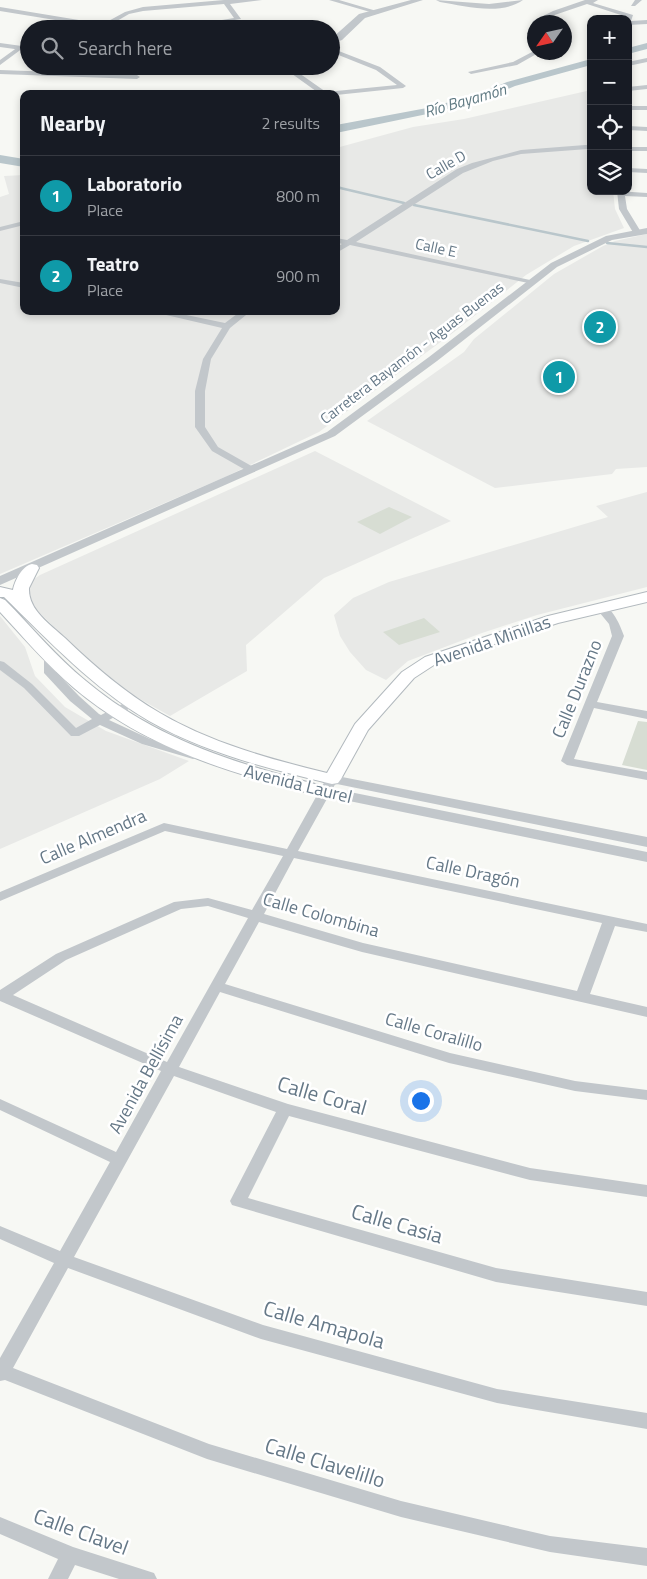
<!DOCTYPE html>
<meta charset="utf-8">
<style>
:root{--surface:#171b24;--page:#242831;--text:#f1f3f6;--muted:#9ea1a6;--line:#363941;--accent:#0f766e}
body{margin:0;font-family:"Titillium Web",sans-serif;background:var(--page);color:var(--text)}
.controls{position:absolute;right:15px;top:15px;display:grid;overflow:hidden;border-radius:10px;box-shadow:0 2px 8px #0003}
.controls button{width:45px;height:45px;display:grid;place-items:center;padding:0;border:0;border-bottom:1px solid var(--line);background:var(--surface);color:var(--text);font:25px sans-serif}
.compass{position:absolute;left:527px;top:15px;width:45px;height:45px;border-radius:50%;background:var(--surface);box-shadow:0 2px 8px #0003;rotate:236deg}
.you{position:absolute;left:420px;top:1100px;width:18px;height:18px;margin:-12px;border:4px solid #fff;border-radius:50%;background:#1a73e8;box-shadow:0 0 0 8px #1a73e833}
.badge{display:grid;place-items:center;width:32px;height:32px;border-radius:50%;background:var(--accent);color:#fff;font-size:16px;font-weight:700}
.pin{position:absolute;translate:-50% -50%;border:2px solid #fff;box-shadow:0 1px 5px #0006}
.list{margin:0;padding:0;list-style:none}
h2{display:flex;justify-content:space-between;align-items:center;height:65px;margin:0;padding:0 20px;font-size:21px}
h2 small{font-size:16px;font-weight:400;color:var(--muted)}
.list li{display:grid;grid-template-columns:32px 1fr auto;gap:15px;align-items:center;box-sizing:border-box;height:80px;padding:0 20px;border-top:1px solid var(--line)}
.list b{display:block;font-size:19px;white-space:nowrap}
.list p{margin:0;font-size:16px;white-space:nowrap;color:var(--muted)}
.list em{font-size:16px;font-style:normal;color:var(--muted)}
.icon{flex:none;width:28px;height:28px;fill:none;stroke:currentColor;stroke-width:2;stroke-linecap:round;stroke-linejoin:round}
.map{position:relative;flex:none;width:647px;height:1579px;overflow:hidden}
.search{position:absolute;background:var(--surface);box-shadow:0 2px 8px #0003;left:20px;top:20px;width:320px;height:55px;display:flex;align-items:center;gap:12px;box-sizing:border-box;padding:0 18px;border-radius:28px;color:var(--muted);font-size:19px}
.panel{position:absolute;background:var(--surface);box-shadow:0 2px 8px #0003;left:20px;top:90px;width:320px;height:225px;border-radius:10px}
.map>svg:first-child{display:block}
.built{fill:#e8e9e7}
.green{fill:#d7ddd3}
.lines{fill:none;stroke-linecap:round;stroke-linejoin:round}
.stream-far1{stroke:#b9c6cb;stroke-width:2}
.stream{stroke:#b9c6cb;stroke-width:2.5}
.river{fill:#b9c6cb;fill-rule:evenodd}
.secondary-casing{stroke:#b2b9be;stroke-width:2}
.minor{fill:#c2c7cb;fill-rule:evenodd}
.tertiary{fill:#c2c7cb;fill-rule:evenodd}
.secondary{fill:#fff;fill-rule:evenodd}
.labels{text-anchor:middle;stroke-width:5;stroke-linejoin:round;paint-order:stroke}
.far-street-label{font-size:15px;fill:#657887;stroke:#fff}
.far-water-label{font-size:16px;font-style:italic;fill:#607a83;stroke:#fff}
.street-label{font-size:18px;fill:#657887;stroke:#fff}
.near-street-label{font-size:21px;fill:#657887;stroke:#fff}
</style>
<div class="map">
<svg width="647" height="1579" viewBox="0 0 647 1579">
<rect width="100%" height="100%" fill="#f7f8f4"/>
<path class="built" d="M 591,90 L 591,191 L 613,191 L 615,209 L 624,228 L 574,246 L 526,275 L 454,332 L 319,432 L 225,477 L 0,574 L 0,197 L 9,194 L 4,176 L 24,175 L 24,311 L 336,311 L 336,148 L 413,127 L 464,119 Z
M 647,234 L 647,467 L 616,469 L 612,474 L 495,488 L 367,421 L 464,352 L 474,339 L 554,274 L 603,246 L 615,241 Z
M 315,451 L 451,521 L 324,578 L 246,645 L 247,671 L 170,716 L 115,685 L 25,599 L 24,586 L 40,575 Z
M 647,492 L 647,587 L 537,615 L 479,634 L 408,661 L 386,680 L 366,670 L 350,652 L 340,636 L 334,615 L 353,598 L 389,582 L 608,517 L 596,506 Z
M 0,616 L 25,647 L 35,676 L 65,707 L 106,731 L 189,761 L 160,779 L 0,849 Z"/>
<path class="green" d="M 389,507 L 412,517 L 380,534 L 357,522 Z
M 424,618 L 440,632 L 399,645 L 383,632 Z
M 638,721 L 647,722 L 647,770 L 622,765 Z"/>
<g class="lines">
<path class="stream-far1" d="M 336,187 L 341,188"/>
<path class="stream" d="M 336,187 L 404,203
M 414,205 L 588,241
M 607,243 L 647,247"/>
<path class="river" d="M 647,43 L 647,49 L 628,54 L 628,48 Z
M 591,59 L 591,65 L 515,86 L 484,99 L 432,113 L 336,133 L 336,125 L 427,108 L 476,95 L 507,82 Z
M 0,155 L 24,159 L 24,167 L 0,163 Z"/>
<defs>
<path id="secondary" d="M 32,564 L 37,565 L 39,568 L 29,588 C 28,610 50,624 65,638 C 94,666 125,693 160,713 C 211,743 270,759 327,773 L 355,724 L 402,672 L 425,657 L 548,616 L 647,592 L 647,602 L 558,623 L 437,663 L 414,678 L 368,730 L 341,779 L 338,783 L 332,784 C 269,769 205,753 149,721 C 94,689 49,641 4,597 L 0,597 L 0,587 L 13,590 C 15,580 22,566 32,564 Z
M 0,598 L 5,600 C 32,627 56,657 86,681 C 157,741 243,766 331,788 L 334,792 L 331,796 L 325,797 C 235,775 146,749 74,688 C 47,665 24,638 0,612 Z"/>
</defs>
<use href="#secondary" class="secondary-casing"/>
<path class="minor" d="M 224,0 L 262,0 L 230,4 L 241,19 L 222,22 L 222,20 L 234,18 L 224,4 L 143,11 L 129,14 L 110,25 L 123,29 L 96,29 L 98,27 L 0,11 L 0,7 L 103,24 L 125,12 L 143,7 Z
M 329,0 L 339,0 L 380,12 L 377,14 Z
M 585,0 L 598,0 L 593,3 L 633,15 L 631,21 L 647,20 L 647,24 L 628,25 L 627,17 L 587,4 L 534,22 L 534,37 L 531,35 L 530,28 L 533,21 L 553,11 Z
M 635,0 L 642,0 L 635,6 L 631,6 Z
M 18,47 L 23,48 L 0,65 L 0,60 Z
M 331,48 L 380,67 L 406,86 L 403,88 L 336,95 L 320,94 L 281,66 L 289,66 L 326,92 L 397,85 L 376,70 L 331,52 Z
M 534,51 L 534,52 L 540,52 L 517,65 L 471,74 L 468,72 L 513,62 Z
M 647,58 L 647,62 L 628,66 L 628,62 Z
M 0,70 L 137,75 L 140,77 L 137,79 L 0,74 Z
M 647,85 L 647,89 L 628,91 L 628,87 Z
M 628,106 L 647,106 L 647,110 L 628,110 Z
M 628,126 L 647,127 L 647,131 L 628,130 Z
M 585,145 L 588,145 L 588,149 L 521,154 L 493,161 L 463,173 L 356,242 L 530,280 L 533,280 L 533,284 L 350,245 L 336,253 L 336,247 L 342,244 L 336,242 L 336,238 L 347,240 L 457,169 L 472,163 L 521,150 Z
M 628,147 L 647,147 L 647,151 L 628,151 Z
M 628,168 L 647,169 L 647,173 L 628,172 Z
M 617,191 L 647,193 L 647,197 L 625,196 L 627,209 L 641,232 L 640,234 L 634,234 L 619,209 Z
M 24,221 L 24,225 L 0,231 L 0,227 Z
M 0,279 L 24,283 L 24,288 L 0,283 Z
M 149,311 L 167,311 L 225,323 L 241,311 L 251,311 L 230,328 L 211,359 L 205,391 L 205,427 L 218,447 L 255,468 L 255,472 L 249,472 L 212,451 L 195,427 L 195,391 L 203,359 L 222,328 Z
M 600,604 C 613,607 620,625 624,636 L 597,702 L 647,711 L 647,719 L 594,708 L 574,759 L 647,772 L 647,780 L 567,765 L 561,761 L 612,636 L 609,624 L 595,607 Z
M 50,652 L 56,655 L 56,672 L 79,696 L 99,714 L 101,715 L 128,701 L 136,701 L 138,703 L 136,705 L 109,720 L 150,739 L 197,752 L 199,755 L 197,758 L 193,759 L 142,744 L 100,725 L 79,736 L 71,736 L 24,688 L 0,670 L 0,661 L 4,662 L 32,684 L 76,728 L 92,719 L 70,701 L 44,673 L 44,655 Z
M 332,775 L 338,779 L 298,851 L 647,924 L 647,932 L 615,926 L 590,994 L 647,1007 L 647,1017 L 362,952 L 259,922 L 225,984 L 450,1053 L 575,1081 L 647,1090 L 647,1100 L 575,1091 L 449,1063 L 220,992 L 179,1067 L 288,1104 L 530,1168 L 647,1185 L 647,1197 L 530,1180 L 289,1116 L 248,1198 L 496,1268 L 647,1292 L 647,1306 L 496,1282 L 232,1205 L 230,1201 L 276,1112 L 174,1076 L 74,1257 L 263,1325 L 497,1389 L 647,1413 L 647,1429 L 497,1403 L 261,1339 L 68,1268 L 13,1368 L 209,1444 L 401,1501 L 550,1536 L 647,1548 L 647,1566 L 550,1552 L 401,1517 L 207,1459 L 5,1380 L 0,1381 L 0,1358 L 54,1263 L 0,1239 L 0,1226 L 60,1251 L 110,1162 L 0,1110 L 0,1099 L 116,1152 L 161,1071 L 0,1001 L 0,990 L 56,954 L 174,902 L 208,898 L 252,910 L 283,856 L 165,831 L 0,901 L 0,892 L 164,823 L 287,849 L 326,779 ZM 294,858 L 602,923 L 577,991 L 363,943 L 264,914 ZM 208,906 L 248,918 L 167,1062 L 13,995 L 66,960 L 181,909 Z
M 0,1517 L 73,1547 L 154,1573 L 157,1579 L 119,1579 L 75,1565 L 68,1579 L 48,1579 L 58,1559 L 0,1534 Z"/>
<path class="tertiary" d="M 411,0 L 423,0 L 365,18 L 342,40 L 331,44 L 331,39 L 359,14 Z
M 436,0 L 489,4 L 523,0 C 500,16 465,6 440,2 Z
M 0,43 L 29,47 L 29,51 L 0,47 Z
M 647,228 L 647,234 L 612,240 L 557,267 L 437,361 L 335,436 L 0,585 L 0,576 L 327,432 L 429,357 L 551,263 L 606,236 Z
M 332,775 L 647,837 L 647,847 L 327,782 L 325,779 L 327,776 Z
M 325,787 L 647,852 L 647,862 L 320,795 L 317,792 L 320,789 Z"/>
<use href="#secondary" class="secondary"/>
</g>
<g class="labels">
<g class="far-street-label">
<text transform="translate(446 165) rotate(-30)" y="5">Calle D</text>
<text transform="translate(436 248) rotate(12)" y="5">Calle E</text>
<text transform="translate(412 353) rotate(-37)" y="5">Carretera Bayamón - Aguas Buenas</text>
</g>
<g class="far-water-label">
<text transform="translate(465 100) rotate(-16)" y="6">Río Bayamón</text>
</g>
<g class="street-label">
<text transform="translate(492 641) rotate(-19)" y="6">Avenida Minillas</text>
<text transform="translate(577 689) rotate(-68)" y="6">Calle Durazno</text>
<text transform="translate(298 784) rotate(14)" y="6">Avenida Laurel</text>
<text transform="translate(93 837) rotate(-23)" y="6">Calle Almendra</text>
<text transform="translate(473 872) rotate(12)" y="6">Calle Dragón</text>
<text transform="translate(321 915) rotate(16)" y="6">Calle Colombina</text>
<text transform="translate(434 1032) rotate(16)" y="6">Calle Coralillo</text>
<text transform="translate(146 1074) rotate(-61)" y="6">Avenida Bellísima</text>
</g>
<g class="near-street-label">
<text transform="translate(322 1096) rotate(16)" y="7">Calle Coral</text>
<text transform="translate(397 1224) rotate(16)" y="7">Calle Casia</text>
<text transform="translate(324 1325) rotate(16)" y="7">Calle Amapola</text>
<text transform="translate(325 1463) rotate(17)" y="7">Calle Clavelillo</text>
<text transform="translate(81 1532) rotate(20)" y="7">Calle Clavel</text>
</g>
</g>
</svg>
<div class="controls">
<button>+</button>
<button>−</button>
<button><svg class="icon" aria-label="locate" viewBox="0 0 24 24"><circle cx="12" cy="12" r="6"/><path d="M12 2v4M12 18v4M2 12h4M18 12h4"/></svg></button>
<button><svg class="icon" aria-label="layers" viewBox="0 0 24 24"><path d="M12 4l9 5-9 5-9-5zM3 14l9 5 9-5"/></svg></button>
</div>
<svg class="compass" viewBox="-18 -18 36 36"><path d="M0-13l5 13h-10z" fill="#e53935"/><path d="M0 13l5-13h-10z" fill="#9ea1a6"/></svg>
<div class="you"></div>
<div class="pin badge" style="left:559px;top:377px;background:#0f9aa8">1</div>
<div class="pin badge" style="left:600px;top:327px;background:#0f9aa8">2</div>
<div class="search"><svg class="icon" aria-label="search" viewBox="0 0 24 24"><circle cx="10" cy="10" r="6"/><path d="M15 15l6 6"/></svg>Search here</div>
<section class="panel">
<h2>Nearby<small>2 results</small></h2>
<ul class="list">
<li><span class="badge" style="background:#0f9aa8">1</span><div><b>Laboratorio</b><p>Place</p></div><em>800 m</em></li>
<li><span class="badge" style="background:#0f9aa8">2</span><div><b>Teatro</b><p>Place</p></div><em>900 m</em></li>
</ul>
</section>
</div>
